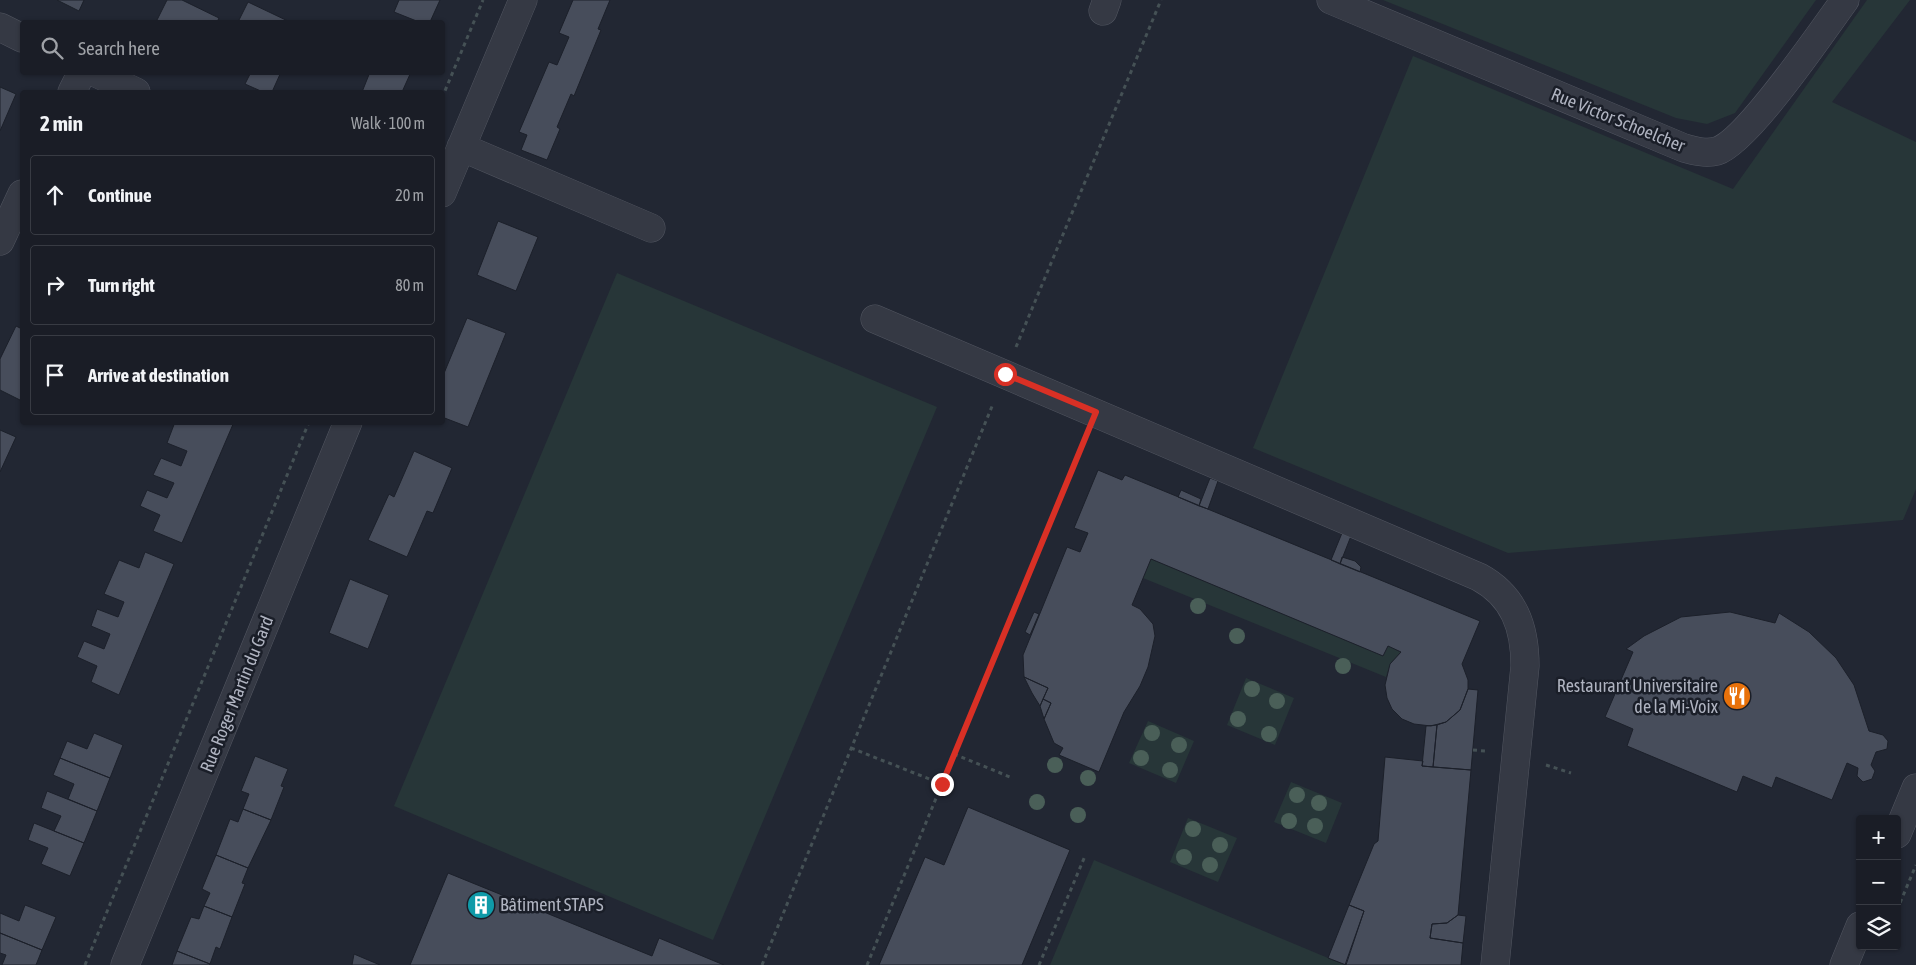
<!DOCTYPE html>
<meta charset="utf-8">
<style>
:root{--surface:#1a1d26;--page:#272a32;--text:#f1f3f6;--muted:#9fa2a7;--line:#383b43}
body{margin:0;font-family:"Asap Condensed",sans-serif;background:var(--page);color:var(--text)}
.controls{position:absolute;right:15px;bottom:15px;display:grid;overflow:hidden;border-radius:5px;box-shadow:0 1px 4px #0004}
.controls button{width:45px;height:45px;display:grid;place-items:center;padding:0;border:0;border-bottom:1px solid var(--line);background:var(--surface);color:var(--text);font:25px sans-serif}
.stop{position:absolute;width:15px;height:15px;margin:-11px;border:4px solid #d93025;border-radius:50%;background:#fff}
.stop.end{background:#d93025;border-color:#fff;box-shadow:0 1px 5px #0008}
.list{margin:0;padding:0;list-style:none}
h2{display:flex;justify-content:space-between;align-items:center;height:65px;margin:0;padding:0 20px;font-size:21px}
h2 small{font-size:16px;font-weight:400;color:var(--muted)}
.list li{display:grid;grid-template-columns:32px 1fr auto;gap:15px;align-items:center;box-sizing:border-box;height:80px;margin:0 10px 10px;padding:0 10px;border:1px solid var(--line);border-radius:5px}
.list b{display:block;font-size:19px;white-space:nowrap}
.list em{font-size:16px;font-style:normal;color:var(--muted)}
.icon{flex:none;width:28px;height:28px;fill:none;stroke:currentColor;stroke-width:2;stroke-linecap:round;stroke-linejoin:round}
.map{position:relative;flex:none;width:1916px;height:965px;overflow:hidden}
.search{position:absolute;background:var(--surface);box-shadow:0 1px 4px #0004;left:20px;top:20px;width:425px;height:55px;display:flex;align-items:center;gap:12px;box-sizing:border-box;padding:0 18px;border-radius:5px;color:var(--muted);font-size:19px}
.panel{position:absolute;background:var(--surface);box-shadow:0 1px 4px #0004;left:20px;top:90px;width:425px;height:335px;border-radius:5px}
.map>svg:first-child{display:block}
.green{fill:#273638}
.building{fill:#474d5b;stroke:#1c202a}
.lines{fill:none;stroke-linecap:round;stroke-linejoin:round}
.minor-casing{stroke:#525661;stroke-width:29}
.path{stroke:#455155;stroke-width:3;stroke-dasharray:4 4;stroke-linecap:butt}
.minor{stroke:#353944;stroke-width:28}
.tree{fill:#4a5f58}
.route{stroke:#d93025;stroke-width:6}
.labels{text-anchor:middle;stroke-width:5;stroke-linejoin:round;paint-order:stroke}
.street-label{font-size:18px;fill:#afb3c0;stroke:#1a1e28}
.poi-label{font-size:18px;fill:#afb3c0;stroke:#1a1e28;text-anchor:end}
</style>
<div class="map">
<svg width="1916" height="965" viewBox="0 0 1916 965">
<rect width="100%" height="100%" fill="#222733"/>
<path class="green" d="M 1383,0 L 1816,0 L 1735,113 L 1707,124 L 1676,118 Z
M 1867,0 L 1910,0 L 1832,102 L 1916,142 L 1916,489 L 1903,520 L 1508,553 L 1253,448 L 1413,56 L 1733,189 Z
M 617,273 L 937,407 L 713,940 L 394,806 Z
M 1151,559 L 1383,656 L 1388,646 L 1401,652 L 1390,664 L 1386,677 L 1143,578 Z
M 1246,678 L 1294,698 L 1275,745 L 1227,725 Z
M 1148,721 L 1194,741 L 1176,783 L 1129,763 Z
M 1291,782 L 1342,803 L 1326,843 L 1274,822 Z
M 1188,818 L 1237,838 L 1218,882 L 1170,862 Z
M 1094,860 L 1328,958 L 1345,965 L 1050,965 Z"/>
<path class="building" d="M 57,0 L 84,0 L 79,11 Z
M 167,0 L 182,0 L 219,18 L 217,22 L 156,22 Z
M 399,0 L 440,0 L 430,22 L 419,22 L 394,12 Z
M 573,0 L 610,0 L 598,29 L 601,30 L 574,96 L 571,94 L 557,127 L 560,129 L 547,160 L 521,150 L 527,135 L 519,132 L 549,62 L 557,65 L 569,37 L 559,33 Z
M 248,2 L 290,22 L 238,22 Z
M 251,72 L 281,72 L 272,92 L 263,92 L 245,84 Z
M 370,72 L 411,72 L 402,92 L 362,92 Z
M 0,87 L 16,94 L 0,131 Z
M 498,221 L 538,237 L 516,291 L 477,275 Z
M 467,318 L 506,333 L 468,427 L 442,417 L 442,378 Z
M 16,326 L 22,329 L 22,401 L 0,390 L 0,359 Z
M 175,422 L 234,422 L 182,543 L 153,531 L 160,515 L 140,506 L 147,490 L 167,498 L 174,483 L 153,475 L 161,458 L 181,466 L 187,451 L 167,443 Z
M 0,430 L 16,437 L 0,472 Z
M 414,451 L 452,468 L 433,513 L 427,511 L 407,557 L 368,540 L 389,494 L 394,497 Z
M 1098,470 L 1122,480 L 1125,475 L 1480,621 L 1462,664 L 1468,680 L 1468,689 L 1460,710 L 1446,722 L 1431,726 L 1414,724 L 1402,719 L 1392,709 L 1387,698 L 1385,685 L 1390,664 L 1401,652 L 1388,646 L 1383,656 L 1151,559 L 1132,605 L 1140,609 L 1153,624 L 1155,636 L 1148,667 L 1140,686 L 1124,712 L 1099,772 L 1059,755 L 1063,748 L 1054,743 L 1044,719 L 1051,703 L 1043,699 L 1048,688 L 1024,677 L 1023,655 L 1067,547 L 1080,552 L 1088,533 L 1074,528 Z
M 1210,478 L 1218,481 L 1208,509 L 1199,506 Z
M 1181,490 L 1201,499 L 1199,506 L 1178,497 Z
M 1342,533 L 1351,536 L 1340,564 L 1331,560 Z
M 145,552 L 174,564 L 119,695 L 91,682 L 97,666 L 77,657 L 84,641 L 104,649 L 110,634 L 91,626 L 97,609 L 118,617 L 124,602 L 104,594 L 119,560 L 139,568 Z
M 1342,557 L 1355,561 L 1361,567 L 1360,572 L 1340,564 Z
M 350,579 L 389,595 L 368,649 L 329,633 Z
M 1034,612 L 1039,614 L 1030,635 L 1025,632 Z
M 1730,612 L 1775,623 L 1779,613 L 1809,632 L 1836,658 L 1854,685 L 1869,731 L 1883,735 L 1888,741 L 1887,749 L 1876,752 L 1871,765 L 1875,771 L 1872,779 L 1863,782 L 1857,776 L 1858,768 L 1847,763 L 1832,800 L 1776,777 L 1772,788 L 1743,776 L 1737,792 L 1627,746 L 1633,729 L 1605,717 L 1633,652 L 1626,649 L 1644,636 L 1681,617 Z
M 1024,677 L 1048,688 L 1040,706 L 1032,693 Z
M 1468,689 L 1478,690 L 1471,770 L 1433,767 L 1437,725 L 1446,722 L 1460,710 Z
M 1043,699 L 1051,703 L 1044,719 L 1040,706 Z
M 1437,725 L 1433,767 L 1422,766 L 1426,726 Z
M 94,733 L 123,745 L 110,778 L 60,758 L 67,741 L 87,749 Z
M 255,756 L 288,769 L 281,786 L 284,787 L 271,820 L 243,809 L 249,794 L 241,791 Z
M 1385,757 L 1423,761 L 1422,766 L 1471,770 L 1458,915 L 1447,923 L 1432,924 L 1430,938 L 1463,943 L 1461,965 L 1345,965 L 1364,911 L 1349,905 L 1374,844 L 1378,841 Z
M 60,758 L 110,778 L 97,811 L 68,799 L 74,784 L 53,775 Z
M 47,791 L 97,811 L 84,843 L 54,831 L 61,816 L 41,808 Z
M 968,807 L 1070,850 L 1022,965 L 879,965 L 925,857 L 944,865 Z
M 243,809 L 271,820 L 248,868 L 216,855 L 230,819 L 238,822 Z
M 34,823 L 84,843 L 70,876 L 41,864 L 48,848 L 28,840 Z
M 216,855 L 248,868 L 242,883 L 245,884 L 232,917 L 204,906 L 210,893 L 202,889 Z
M 448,873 L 652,956 L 659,938 L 724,965 L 410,965 Z
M 25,905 L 56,917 L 42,950 L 0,933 L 0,913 L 19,921 Z
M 1349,905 L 1364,911 L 1346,965 L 1328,958 Z
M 204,906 L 232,917 L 220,949 L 216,947 L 210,964 L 177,951 L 191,917 L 199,919 Z
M 1458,915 L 1466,916 L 1463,943 L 1430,938 L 1432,924 L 1447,923 Z
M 0,933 L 42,950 L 36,965 L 2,965 L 6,955 L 0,953 Z
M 177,951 L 210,964 L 209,965 L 172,965 Z
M 354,954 L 380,965 L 352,965 Z"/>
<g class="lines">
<defs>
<path id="minor" d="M 1331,0 L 1684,148 C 1695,151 1706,154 1717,151 C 1748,141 1823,30 1845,0
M 1103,11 L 1107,0
M 0,27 L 22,38
M 94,72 L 136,92
M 72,92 L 82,72
M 461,147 L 651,228
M 442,193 L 523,0
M 0,241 L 22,194
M 875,319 L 1479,577 C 1514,596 1525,627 1525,666 L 1495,965
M 1897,834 L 1916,788
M 125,965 L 348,422
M 1844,965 L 1860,926"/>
</defs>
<use href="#minor" class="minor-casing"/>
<path class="path" d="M 442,98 L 483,0
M 1016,347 L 1161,0
M 851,748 L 942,784
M 1473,750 L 1485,751
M 954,754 L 1010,777
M 1546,765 L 1571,773
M 1897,910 L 1916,865
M 85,965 L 309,422
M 762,965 L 993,404
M 867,965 L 1084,441
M 1039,965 L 1085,856"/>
<use href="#minor" class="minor"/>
</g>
<g class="tree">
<circle cx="1198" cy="606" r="8"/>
<circle cx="1237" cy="636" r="8"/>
<circle cx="1343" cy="666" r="8"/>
<circle cx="1252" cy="689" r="8"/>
<circle cx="1277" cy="701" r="8"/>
<circle cx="1238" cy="719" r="8"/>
<circle cx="1152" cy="733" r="8"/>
<circle cx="1269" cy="734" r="8"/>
<circle cx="1179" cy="745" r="8"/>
<circle cx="1141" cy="758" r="8"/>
<circle cx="1055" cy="765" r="8"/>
<circle cx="1170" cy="770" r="8"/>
<circle cx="1088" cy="778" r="8"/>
<circle cx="1297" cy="795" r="8"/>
<circle cx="1037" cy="802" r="8"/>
<circle cx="1319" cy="803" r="8"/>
<circle cx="1078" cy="815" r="8"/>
<circle cx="1289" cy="821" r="8"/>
<circle cx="1315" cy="826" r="8"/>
<circle cx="1193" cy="829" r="8"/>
<circle cx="1220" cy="845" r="8"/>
<circle cx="1184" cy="857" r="8"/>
<circle cx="1210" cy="865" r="8"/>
</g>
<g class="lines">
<path class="route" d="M 942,784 L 1096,412 L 1005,374"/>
</g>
<defs>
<symbol id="restaurant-disc" viewBox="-11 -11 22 22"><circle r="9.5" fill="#e8710a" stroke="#1a1e28"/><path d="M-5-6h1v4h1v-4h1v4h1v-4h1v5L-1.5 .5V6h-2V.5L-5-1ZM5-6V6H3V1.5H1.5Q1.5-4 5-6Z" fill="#fff"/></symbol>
<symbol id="building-disc" viewBox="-11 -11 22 22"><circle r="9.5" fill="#0f9aa8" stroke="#1a1e28"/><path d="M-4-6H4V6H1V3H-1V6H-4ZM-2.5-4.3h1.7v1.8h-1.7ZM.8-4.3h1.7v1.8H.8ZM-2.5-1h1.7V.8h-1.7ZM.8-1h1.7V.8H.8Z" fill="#fff"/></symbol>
</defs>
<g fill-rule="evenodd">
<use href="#restaurant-disc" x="1721" y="680" width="32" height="32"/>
<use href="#building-disc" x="465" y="889" width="32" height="32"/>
</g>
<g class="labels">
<g class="street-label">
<text transform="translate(1618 120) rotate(22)" y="6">Rue Victor Schoelcher</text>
<text transform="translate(237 694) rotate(-68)" y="6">Rue Roger Martin du Gard</text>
</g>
<g class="poi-label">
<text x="1718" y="692">Restaurant Universitaire<tspan x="1718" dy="21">de la Mi-Voix</tspan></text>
<text x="500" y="911" text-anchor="start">Bâtiment STAPS</text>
</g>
</g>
</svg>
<div class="controls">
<button>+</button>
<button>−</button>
<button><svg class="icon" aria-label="layers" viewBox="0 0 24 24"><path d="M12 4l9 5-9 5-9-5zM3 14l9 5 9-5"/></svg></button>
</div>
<div class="stop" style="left:1005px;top:374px"></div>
<div class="stop end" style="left:942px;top:784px"></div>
<div class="search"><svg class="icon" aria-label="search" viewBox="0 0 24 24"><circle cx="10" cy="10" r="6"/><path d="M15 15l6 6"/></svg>Search here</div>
<section class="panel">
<h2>2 min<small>Walk · 100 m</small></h2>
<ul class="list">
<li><svg class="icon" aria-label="ahead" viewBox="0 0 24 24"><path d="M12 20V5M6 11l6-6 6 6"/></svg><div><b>Continue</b></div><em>20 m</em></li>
<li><svg class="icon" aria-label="right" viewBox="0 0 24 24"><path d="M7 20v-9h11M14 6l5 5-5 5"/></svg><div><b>Turn right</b></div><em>80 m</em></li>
<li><svg class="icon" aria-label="arrive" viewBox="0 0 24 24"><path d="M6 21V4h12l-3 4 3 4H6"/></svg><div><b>Arrive at destination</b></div></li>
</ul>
</section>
</div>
